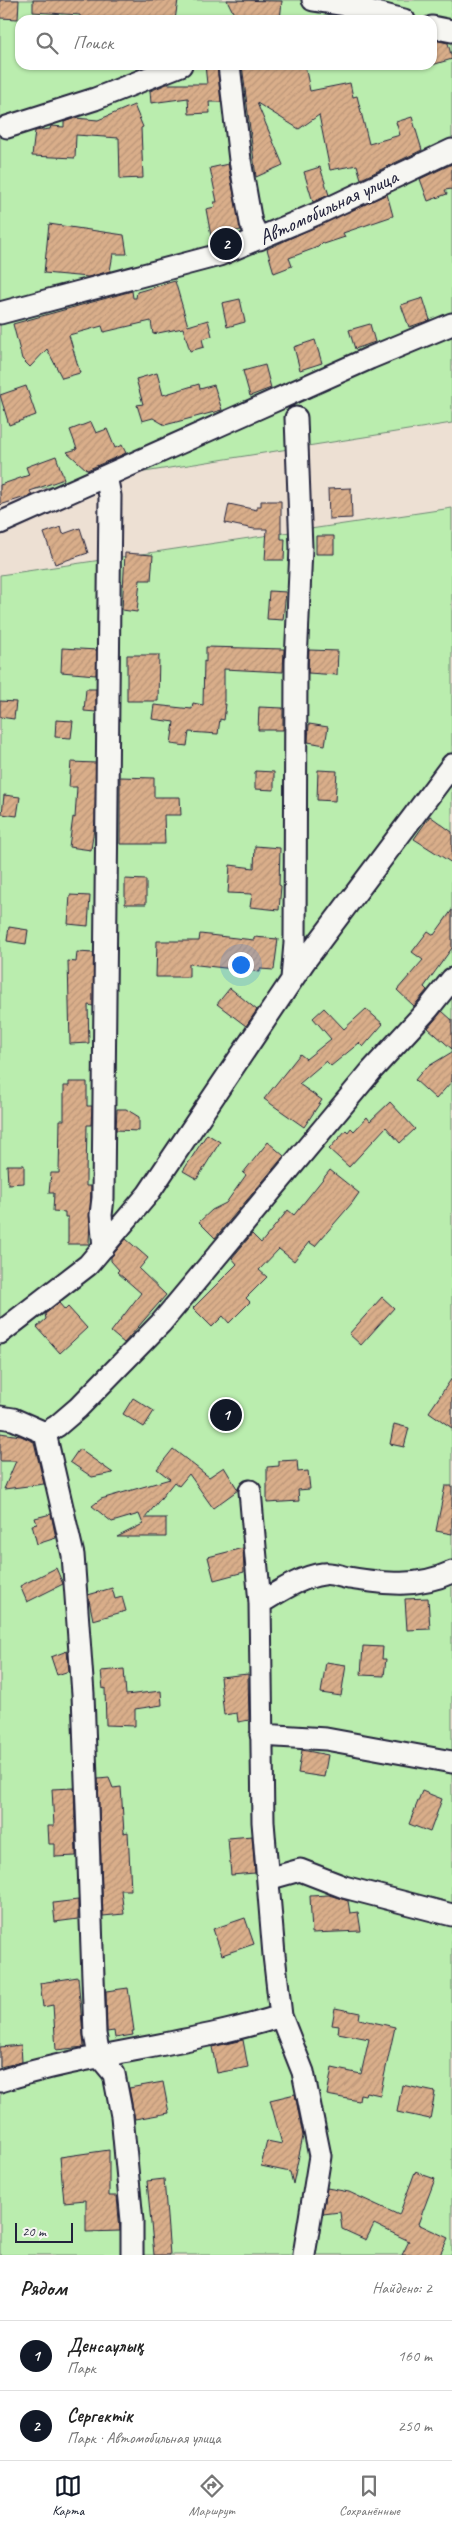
<!DOCTYPE html>
<html lang="ru">
<meta charset="utf-8">
<style>
:root{--surface:#fff;--page:#f2f2f2;--text:#222;--muted:#767676;--line:#e0e0e0;--accent:#111827}
body{margin:0;font-family:Caveat,sans-serif;background:var(--page);color:var(--text)}
.scale{position:absolute;left:15px;bottom:12px;width:58px;box-sizing:border-box;padding-left:5px;border:2px solid #22223b;border-top:0;font-size:14px;line-height:18px;white-space:nowrap;color:#22223b;-webkit-text-stroke:4px #f6f6f2;paint-order:stroke}
.you{position:absolute;left:240px;top:964px;width:18px;height:18px;margin:-12px;border:4px solid #fff;border-radius:50%;background:#1a73e8;box-shadow:0 0 0 8px #1a73e833}
.badge{display:grid;place-items:center;width:32px;height:32px;border-radius:50%;background:var(--accent);color:#fff;font-size:16px;font-weight:700}
.pin{position:absolute;translate:-50% -50%;border:2px solid #fff;box-shadow:0 1px 5px #0006}
.list{margin:0;padding:0;list-style:none}
h2{display:flex;justify-content:space-between;align-items:center;height:65px;margin:0;padding:0 20px;font-size:21px}
h2 small{font-size:16px;font-weight:400;color:var(--muted)}
.list li{display:grid;grid-template-columns:32px 1fr auto;gap:15px;align-items:center;box-sizing:border-box;height:70px;padding:0 20px;border-top:1px solid var(--line)}
.list b{display:block;font-size:19px;white-space:nowrap}
.list p{margin:0;font-size:16px;white-space:nowrap;color:var(--muted)}
.list em{font-size:16px;font-style:normal;color:var(--muted)}
.icon{flex:none;width:28px;height:28px;fill:none;stroke:currentColor;stroke-width:2;stroke-linecap:round;stroke-linejoin:round}
.map{position:relative;flex:none;width:452px;height:2255px;overflow:hidden}
.search{position:absolute;background:var(--surface);box-shadow:0 1px 4px #0004;left:15px;right:15px;top:15px;height:55px;display:flex;align-items:center;gap:12px;box-sizing:border-box;padding:0 18px;border-radius:15px;color:var(--muted);font-size:19px}
.sheet{height:205px;background:var(--surface)}
nav{display:flex;justify-content:space-around;align-items:center;box-sizing:border-box;height:70px;border-top:1px solid var(--line);background:var(--surface);font-size:14px;color:var(--muted)}
nav a{display:grid;justify-items:center;gap:2px}
nav .on{color:var(--accent)}
.map>svg:first-child{display:block}
.green{fill:#baedae;stroke:#6e8874;fill-rule:evenodd}
.building{fill:url(#building-hatch);stroke:#22223b}
.lines{fill:none;stroke-linecap:round;stroke-linejoin:round}
.minor-casing{stroke:#22223b;stroke-width:25}
.minor{stroke:#f6f6f2;stroke-width:21}
.labels{text-anchor:middle;stroke-width:5;stroke-linejoin:round;paint-order:stroke}
.street-label{font-size:21px;fill:#22223b;stroke:#f6f6f2}
</style>
<div class="map">
<svg width="452" height="2255" viewBox="0 0 452 2255">
<defs>
<pattern id="building-hatch" width="6" height="6" patternUnits="userSpaceOnUse" patternTransform="scale(1.25)"><rect width="6" height="6" fill="#d9ae8a"/><path d="M-1 1l2-2M0 6l6-6M5 7l2-2" fill="none" stroke="#ba9578"/></pattern>
</defs>
<rect width="100%" height="100%" fill="#ede0d3"/>
<filter id="ink" filterUnits="userSpaceOnUse"><feTurbulence type="fractalNoise" baseFrequency=".02" numOctaves="2"/><feDisplacementMap in="SourceGraphic" scale="10" xChannelSelector="R" yChannelSelector="G"/><feConvolveMatrix kernelMatrix="1 2 1 2 8 2 1 2 1" color-interpolation-filters="sRGB"/></filter>
<g filter="url(#ink)">
<path class="green" d="M 0,0 L 452,0 L 452,423 L 0,495 ZM 20,20 L 432,20 L 432,65 L 20,65 Z
M 452,508 L 452,2255 L 0,2255 L 0,575 Z"/>
<path class="building" d="M 0,0 L 19,0 L 18,19 L 0,18 Z
M 33,0 L 178,0 L 175,20 L 99,20 L 80,18 L 80,15 L 33,12 Z
M 227,0 L 282,1 L 280,20 L 237,20 Z
M 434,40 L 448,43 L 452,59 L 432,65 L 432,41 Z
M 205,65 L 217,65 L 221,102 L 209,102 L 210,113 L 189,114 L 188,98 L 151,103 L 150,91 L 167,84 L 207,84 Z
M 242,65 L 245,65 L 245,69 L 263,65 L 305,65 L 310,91 L 350,83 L 353,97 L 357,96 L 369,144 L 400,135 L 396,122 L 412,117 L 422,150 L 361,179 L 357,165 L 330,170 L 319,115 L 299,129 L 257,103 L 283,165 L 256,177 Z
M 134,105 L 143,127 L 141,128 L 143,178 L 120,179 L 119,138 L 76,135 L 75,158 L 32,156 L 35,131 L 50,129 L 51,126 L 64,127 L 64,122 L 75,118 L 98,120 Z
M 228,164 L 241,230 L 211,236 L 206,209 L 215,207 L 214,202 L 217,202 L 210,168 Z
M 452,164 L 452,189 L 445,190 L 447,194 L 428,201 L 420,179 Z
M 320,167 L 329,195 L 313,202 L 304,172 Z
M 387,194 L 393,216 L 343,233 L 345,237 L 324,244 L 323,242 L 318,247 L 289,258 L 292,266 L 274,273 L 267,249 Z
M 49,224 L 124,235 L 127,254 L 113,254 L 110,271 L 88,277 L 44,273 Z
M 175,281 L 188,326 L 208,320 L 212,336 L 202,339 L 204,347 L 190,351 L 183,328 L 153,334 L 151,321 L 104,332 L 102,326 L 69,335 L 80,373 L 62,378 L 47,349 L 30,367 L 22,359 L 13,324 L 132,291 L 133,298 L 136,298 L 137,292 Z
M 423,298 L 430,320 L 409,327 L 401,305 Z
M 240,299 L 245,322 L 227,327 L 222,303 Z
M 370,324 L 375,342 L 355,349 L 349,330 Z
M 315,340 L 322,363 L 300,370 L 294,347 Z
M 265,365 L 271,388 L 250,396 L 243,371 Z
M 157,373 L 163,395 L 199,384 L 200,389 L 214,385 L 222,410 L 165,425 L 153,418 L 142,421 L 137,405 L 143,404 L 136,379 Z
M 26,386 L 36,415 L 9,425 L 0,395 Z
M 91,422 L 96,433 L 107,429 L 115,448 L 122,445 L 126,453 L 87,470 L 67,452 L 77,449 L 70,430 Z
M 56,456 L 64,479 L 30,491 L 32,495 L 0,505 L 0,485 L 29,475 L 26,467 Z
M 351,488 L 352,518 L 329,519 L 328,489 Z
M 261,501 L 281,501 L 281,539 L 285,539 L 284,560 L 265,560 L 267,529 L 254,529 L 225,523 L 229,504 L 257,510 L 257,506 L 261,506 Z
M 61,527 L 63,534 L 80,528 L 88,553 L 55,564 L 44,533 Z
M 316,536 L 334,536 L 334,554 L 316,554 Z
M 125,553 L 153,555 L 151,580 L 140,580 L 137,612 L 122,610 Z
M 269,591 L 286,592 L 283,620 L 267,619 Z
M 206,647 L 284,649 L 283,672 L 224,669 L 224,704 L 226,704 L 224,720 L 220,719 L 218,734 L 189,732 L 187,746 L 171,744 L 174,722 L 152,719 L 154,705 L 192,709 L 193,703 L 203,705 L 204,661 L 206,662 Z
M 62,648 L 97,650 L 96,675 L 61,672 Z
M 309,650 L 338,651 L 337,675 L 308,673 Z
M 127,655 L 159,655 L 158,701 L 127,701 Z
M 86,689 L 96,689 L 96,712 L 84,711 Z
M 0,701 L 16,702 L 14,719 L 0,717 Z
M 259,707 L 283,708 L 283,730 L 258,730 Z
M 56,720 L 73,721 L 71,738 L 55,737 Z
M 309,724 L 328,727 L 325,745 L 308,742 Z
M 71,762 L 96,763 L 95,821 L 91,850 L 69,847 L 73,817 L 75,818 L 77,787 L 69,787 Z
M 318,770 L 337,771 L 335,801 L 317,800 Z
M 255,771 L 274,772 L 274,790 L 255,789 Z
M 120,777 L 154,778 L 154,797 L 180,797 L 181,815 L 164,815 L 165,844 L 120,844 Z
M 4,795 L 20,797 L 17,816 L 2,814 Z
M 430,816 L 452,832 L 452,863 L 414,839 Z
M 255,846 L 280,848 L 279,885 L 281,886 L 279,910 L 250,907 L 252,894 L 228,893 L 230,865 L 254,868 Z
M 125,879 L 146,880 L 146,904 L 125,904 Z
M 70,895 L 90,896 L 88,926 L 68,924 Z
M 452,910 L 452,948 L 424,987 L 427,990 L 414,1006 L 397,990 L 423,960 L 412,952 L 428,931 L 434,935 Z
M 9,927 L 28,930 L 26,944 L 7,941 Z
M 200,934 L 254,940 L 254,937 L 278,939 L 274,970 L 260,969 L 260,972 L 189,964 L 189,977 L 156,977 L 157,941 L 199,941 Z
M 77,952 L 94,953 L 93,1006 L 88,1005 L 89,1043 L 70,1044 L 68,961 L 76,962 Z
M 230,988 L 257,1010 L 246,1026 L 217,1004 Z
M 324,1008 L 344,1029 L 366,1009 L 383,1024 L 363,1047 L 359,1043 L 331,1066 L 326,1061 L 299,1084 L 322,1100 L 304,1127 L 264,1099 L 300,1054 L 306,1059 L 331,1039 L 313,1018 Z
M 442,1011 L 452,1020 L 452,1049 L 428,1028 Z
M 452,1052 L 452,1081 L 436,1099 L 415,1080 L 424,1069 Z
M 69,1082 L 87,1082 L 87,1106 L 92,1106 L 91,1125 L 87,1125 L 86,1175 L 86,1186 L 91,1186 L 89,1244 L 68,1244 L 68,1217 L 65,1217 L 65,1212 L 53,1211 L 54,1193 L 49,1193 L 51,1173 L 59,1173 L 60,1120 L 64,1120 L 64,1086 L 69,1086 Z
M 390,1102 L 415,1129 L 400,1143 L 386,1127 L 349,1167 L 329,1149 L 346,1130 L 348,1132 L 351,1128 L 354,1131 L 367,1117 L 370,1121 Z
M 117,1109 L 126,1109 L 139,1117 L 139,1131 L 116,1130 Z
M 207,1134 L 220,1142 L 197,1179 L 183,1171 Z
M 268,1142 L 284,1156 L 215,1238 L 199,1222 L 212,1210 L 226,1203 L 246,1175 L 243,1173 Z
M 7,1165 L 24,1165 L 24,1183 L 8,1184 Z
M 330,1170 L 359,1193 L 352,1203 L 315,1246 L 309,1242 L 294,1261 L 279,1249 L 259,1270 L 267,1277 L 246,1298 L 250,1302 L 229,1323 L 223,1316 L 212,1327 L 193,1308 L 237,1264 L 232,1258 L 252,1234 L 261,1243 L 288,1210 L 294,1215 Z
M 126,1239 L 148,1258 L 139,1269 L 166,1295 L 124,1343 L 111,1332 L 141,1293 L 117,1272 L 119,1270 L 111,1261 L 111,1257 Z
M 382,1297 L 394,1308 L 361,1345 L 349,1334 Z
M 59,1303 L 65,1310 L 68,1307 L 87,1328 L 60,1353 L 37,1327 L 46,1319 L 45,1314 Z
M 452,1378 L 452,1428 L 429,1412 Z
M 133,1398 L 154,1411 L 144,1427 L 123,1414 Z
M 394,1424 L 409,1428 L 404,1447 L 390,1444 Z
M 0,1433 L 21,1436 L 34,1442 L 44,1484 L 4,1489 L 16,1461 L 0,1461 Z
M 79,1449 L 113,1473 L 92,1477 L 70,1462 Z
M 173,1449 L 209,1477 L 224,1467 L 238,1490 L 213,1508 L 189,1474 L 179,1486 L 174,1482 L 145,1518 L 166,1518 L 166,1537 L 117,1537 L 143,1524 L 139,1514 L 112,1522 L 92,1506 L 101,1499 L 170,1479 L 157,1469 Z
M 297,1460 L 298,1472 L 308,1471 L 310,1489 L 298,1490 L 299,1501 L 267,1503 L 267,1467 L 279,1466 L 279,1461 Z
M 445,1486 L 452,1486 L 452,1534 L 436,1531 Z
M 51,1514 L 56,1538 L 37,1544 L 32,1525 L 37,1524 L 35,1518 Z
M 243,1548 L 244,1572 L 214,1580 L 208,1557 Z
M 56,1568 L 63,1584 L 27,1602 L 20,1586 Z
M 112,1588 L 115,1599 L 122,1597 L 126,1611 L 93,1620 L 88,1595 Z
M 428,1598 L 430,1629 L 407,1630 L 405,1599 Z
M 363,1646 L 383,1647 L 382,1659 L 386,1659 L 384,1676 L 361,1675 Z
M 67,1651 L 69,1671 L 57,1675 L 51,1657 Z
M 326,1662 L 346,1665 L 341,1696 L 321,1693 Z
M 124,1669 L 126,1695 L 161,1691 L 162,1705 L 135,1709 L 135,1726 L 106,1725 L 105,1688 L 103,1689 L 101,1671 Z
M 248,1674 L 249,1720 L 238,1722 L 237,1713 L 224,1715 L 220,1677 Z
M 302,1750 L 328,1755 L 324,1777 L 298,1773 Z
M 109,1778 L 113,1788 L 121,1787 L 124,1833 L 128,1832 L 131,1890 L 121,1890 L 124,1914 L 103,1916 L 98,1779 Z
M 74,1788 L 76,1856 L 55,1857 L 55,1844 L 49,1844 L 48,1826 L 54,1826 L 52,1789 Z
M 422,1791 L 442,1799 L 430,1832 L 409,1824 Z
M 252,1836 L 255,1873 L 231,1875 L 228,1838 Z
M 329,1895 L 348,1901 L 350,1913 L 358,1912 L 361,1931 L 312,1933 L 310,1896 Z
M 78,1900 L 78,1919 L 55,1922 L 53,1903 Z
M 245,1918 L 254,1944 L 222,1955 L 213,1929 Z
M 78,1977 L 84,2047 L 56,2050 L 53,2005 L 43,2007 L 40,1983 Z
M 128,1988 L 134,2031 L 132,2031 L 133,2035 L 115,2038 L 114,2031 L 107,2032 L 106,1991 Z
M 335,2008 L 360,2013 L 359,2019 L 395,2027 L 380,2095 L 366,2092 L 365,2095 L 360,2094 L 359,2101 L 327,2095 L 332,2068 L 361,2074 L 369,2039 L 338,2033 L 339,2026 L 332,2025 Z
M 243,2040 L 248,2067 L 217,2073 L 212,2047 Z
M 21,2045 L 22,2062 L 0,2067 L 0,2047 Z
M 163,2082 L 169,2113 L 135,2119 L 129,2088 Z
M 402,2085 L 435,2092 L 430,2119 L 397,2112 Z
M 295,2094 L 303,2136 L 293,2184 L 290,2172 L 261,2166 L 267,2141 L 282,2144 L 270,2100 Z
M 109,2150 L 109,2196 L 117,2196 L 120,2231 L 86,2232 L 86,2200 L 64,2202 L 60,2157 Z
M 415,2172 L 435,2179 L 418,2224 L 448,2238 L 440,2255 L 402,2255 L 409,2241 L 374,2224 L 366,2240 L 342,2229 L 340,2212 L 323,2214 L 327,2188 L 349,2192 L 399,2215 Z
M 164,2179 L 170,2255 L 154,2255 L 147,2181 Z"/>
<g class="lines">
<defs>
<path id="minor" d="M 313,0 L 345,5 L 404,20
M 432,27 L 452,31
M 229,65 L 240,160 L 251,223 L 259,239
M 7,127 L 95,99 L 181,65
M 0,313 L 219,255 L 321,212 L 452,150
M 0,523 L 370,358 L 452,324
M 292,979 L 295,943 L 296,663 L 301,548 L 296,418
M 104,1247 L 101,1215 L 103,1198 C 106,964 109,730 110,496 L 106,476
M 0,1333 L 88,1265 L 148,1194 L 304,962 L 452,765
M 0,1417 L 13,1419 L 45,1433 L 57,1426 L 78,1408 L 161,1323 L 372,1070 L 428,1009 L 452,979
M 45,1433 L 73,1555 L 83,1694 L 95,2034 L 99,2056 L 114,2074 L 122,2116 L 132,2221 L 132,2255
M 250,1491 L 260,1603 L 263,1822 L 274,1955 L 281,2016 L 303,2072 L 320,2156 L 304,2255
M 260,1603 C 279,1592 300,1577 323,1574 C 331,1572 341,1577 349,1578 C 386,1584 417,1588 452,1572
M 261,1735 L 326,1739 L 452,1762
M 268,1879 L 300,1870 L 344,1887 L 452,1915
M 0,2081 C 92,2052 190,2045 281,2016"/>
</defs>
<use href="#minor" class="minor-casing"/>
<use href="#minor" class="minor"/>
</g>
</g>
<g class="labels">
<g class="street-label">
<text transform="translate(328 207) rotate(-25)" y="7">Автомобильная улица</text>
</g>
</g>
</svg>
<div class="scale">20 m</div>
<div class="you"></div>
<div class="pin badge" style="left:226px;top:1415px">1</div>
<div class="pin badge" style="left:226px;top:244px">2</div>
<div class="search"><svg class="icon" aria-label="search" viewBox="0 0 24 24"><circle cx="10" cy="10" r="6"/><path d="M15 15l6 6"/></svg>Поиск</div>
</div>
<section class="sheet">
<h2>Рядом<small>Найдено: 2</small></h2>
<ul class="list">
<li><span class="badge">1</span><div><b>Денсаулық</b><p>Парк</p></div><em>160 m</em></li>
<li><span class="badge">2</span><div><b>Сергектік</b><p>Парк · Автомобильная улица</p></div><em>250 m</em></li>
</ul>
</section>
<nav>
<a class="on"><svg class="icon" aria-label="map" viewBox="0 0 24 24"><path d="M3 6l6-2 6 2 6-2v14l-6 2-6-2-6 2zM9 4v14M15 6v14"/></svg>Карта</a>
<a><svg class="icon" aria-label="directions" viewBox="0 0 24 24"><path d="M12 3l9 9-9 9-9-9zM9 14v-3h6M13 9l2 2-2 2"/></svg>Маршрут</a>
<a><svg class="icon" aria-label="saved" viewBox="0 0 24 24"><path d="M7 4h10v16l-5-4-5 4z"/></svg>Сохранённые</a>
</nav>
